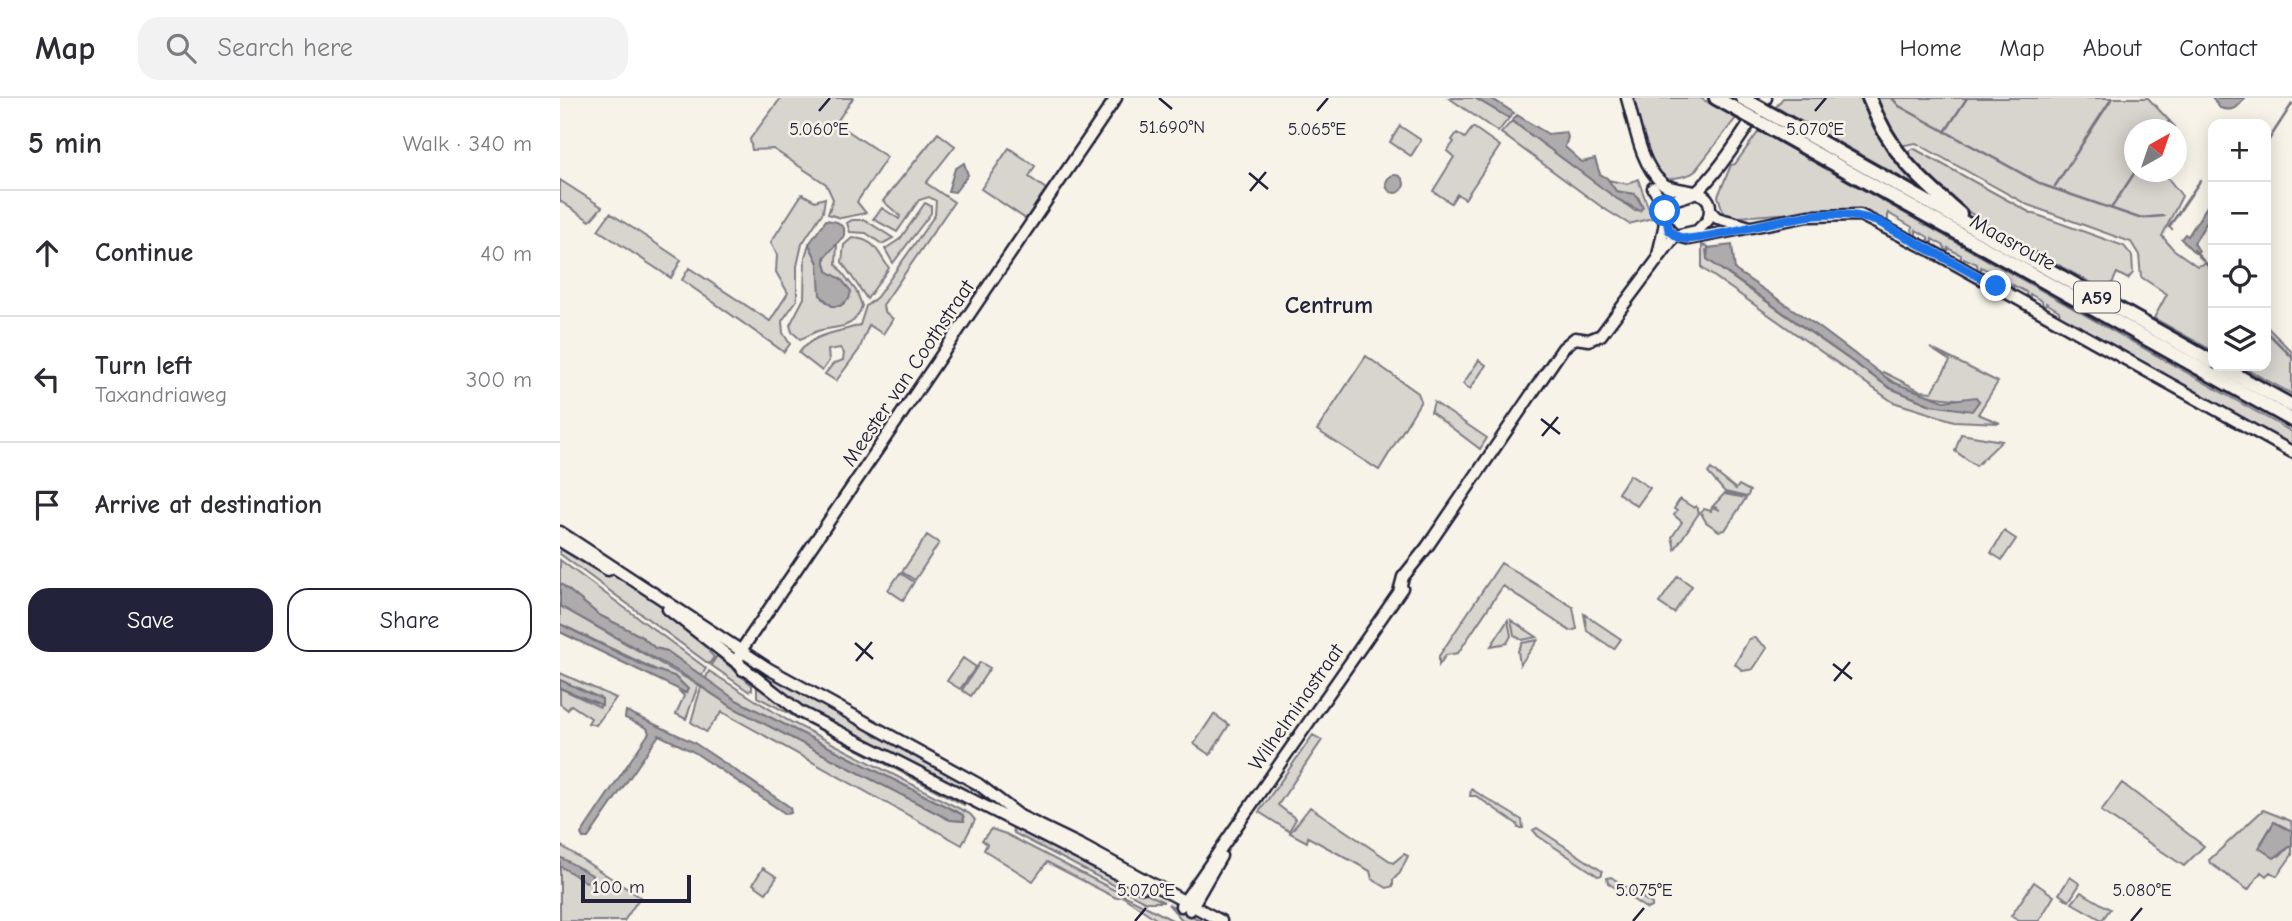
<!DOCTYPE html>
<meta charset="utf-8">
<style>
:root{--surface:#fff;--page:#f2f2f3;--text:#2b2b33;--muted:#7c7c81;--line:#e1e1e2;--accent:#22223b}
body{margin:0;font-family:"Comic Neue",sans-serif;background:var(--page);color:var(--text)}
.controls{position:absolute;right:21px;top:21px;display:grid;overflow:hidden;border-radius:14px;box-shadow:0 4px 18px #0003}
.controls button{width:63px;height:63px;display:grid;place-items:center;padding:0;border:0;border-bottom:2px solid var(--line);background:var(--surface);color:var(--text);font:35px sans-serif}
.compass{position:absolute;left:1564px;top:21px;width:63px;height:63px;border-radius:50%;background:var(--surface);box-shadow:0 4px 18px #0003;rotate:40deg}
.scale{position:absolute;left:21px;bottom:18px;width:110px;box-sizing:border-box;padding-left:7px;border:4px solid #22223b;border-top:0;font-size:19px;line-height:24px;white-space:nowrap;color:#22223b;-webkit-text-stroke:5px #f7f3e8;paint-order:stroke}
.stop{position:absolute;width:21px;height:21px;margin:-16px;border:5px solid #1a73e8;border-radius:50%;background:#fff}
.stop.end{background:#1a73e8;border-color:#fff;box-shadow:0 2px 7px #0008}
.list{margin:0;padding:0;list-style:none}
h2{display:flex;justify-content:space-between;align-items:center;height:91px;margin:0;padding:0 28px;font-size:30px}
h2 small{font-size:23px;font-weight:400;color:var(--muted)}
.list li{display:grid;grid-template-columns:46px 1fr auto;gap:21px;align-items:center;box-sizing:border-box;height:126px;padding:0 28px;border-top:2px solid var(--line)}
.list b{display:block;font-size:26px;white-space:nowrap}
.list p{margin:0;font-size:23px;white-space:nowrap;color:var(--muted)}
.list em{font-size:23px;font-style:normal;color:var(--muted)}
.actions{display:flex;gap:14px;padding:21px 28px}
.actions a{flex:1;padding:16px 0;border:2px solid var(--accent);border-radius:21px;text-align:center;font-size:24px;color:var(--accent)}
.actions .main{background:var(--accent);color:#fff}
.icon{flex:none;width:38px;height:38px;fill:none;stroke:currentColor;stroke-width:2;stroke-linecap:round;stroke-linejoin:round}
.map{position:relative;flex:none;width:1732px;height:823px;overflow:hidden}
header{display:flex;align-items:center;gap:42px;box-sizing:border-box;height:98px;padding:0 35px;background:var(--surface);border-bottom:2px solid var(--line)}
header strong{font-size:33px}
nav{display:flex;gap:38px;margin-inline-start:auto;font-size:24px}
.search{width:490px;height:63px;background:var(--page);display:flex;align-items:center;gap:18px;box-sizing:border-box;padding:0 24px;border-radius:21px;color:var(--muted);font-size:26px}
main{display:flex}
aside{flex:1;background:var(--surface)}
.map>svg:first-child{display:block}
.green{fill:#d8d5cf;stroke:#7d7c85;stroke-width:2}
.water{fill:#aeabad;stroke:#76747f;stroke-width:2}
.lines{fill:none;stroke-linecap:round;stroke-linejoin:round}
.stream{stroke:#76747f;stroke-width:2.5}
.secondary-casing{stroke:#22223b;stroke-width:15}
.highway-casing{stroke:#22223b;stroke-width:18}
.secondary{stroke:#f7f3e8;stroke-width:10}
.highway{stroke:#f7f3e8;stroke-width:12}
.highway-bridge-casing{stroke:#22223b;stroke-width:18;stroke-linecap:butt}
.highway-bridge{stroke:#f7f3e8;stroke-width:12}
.route{stroke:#1a73e8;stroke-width:9}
.ticks{fill:none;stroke:#22223b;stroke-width:2.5}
.labels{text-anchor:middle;stroke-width:5;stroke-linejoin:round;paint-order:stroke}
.shield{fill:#f7f3e8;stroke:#62616f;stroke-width:2}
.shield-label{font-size:19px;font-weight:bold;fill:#22223b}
.street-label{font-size:21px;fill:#22223b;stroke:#f7f3e8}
.quarter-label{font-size:24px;font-weight:bold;fill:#22223b;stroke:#f7f3e8}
.ticks-label{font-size:18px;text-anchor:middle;fill:#22223b;stroke:#f7f3e8;stroke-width:5;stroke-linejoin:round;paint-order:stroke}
</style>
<header>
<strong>Map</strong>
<div class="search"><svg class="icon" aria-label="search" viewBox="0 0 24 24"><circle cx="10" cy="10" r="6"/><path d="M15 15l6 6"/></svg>Search here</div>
<nav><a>Home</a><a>Map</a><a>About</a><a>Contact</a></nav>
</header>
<main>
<aside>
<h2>5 min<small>Walk · 340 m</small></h2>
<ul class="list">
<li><svg class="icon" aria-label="ahead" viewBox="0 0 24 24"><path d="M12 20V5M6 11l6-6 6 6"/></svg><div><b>Continue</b></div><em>40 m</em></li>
<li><svg class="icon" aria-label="left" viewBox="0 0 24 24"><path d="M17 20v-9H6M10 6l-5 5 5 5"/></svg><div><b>Turn left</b><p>Taxandriaweg</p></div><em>300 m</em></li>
<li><svg class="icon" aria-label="arrive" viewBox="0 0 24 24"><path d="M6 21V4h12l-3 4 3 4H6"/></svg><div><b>Arrive at destination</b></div></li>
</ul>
<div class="actions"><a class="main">Save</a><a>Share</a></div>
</aside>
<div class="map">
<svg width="1732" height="823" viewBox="0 0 1732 823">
<rect width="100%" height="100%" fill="#f7f3e8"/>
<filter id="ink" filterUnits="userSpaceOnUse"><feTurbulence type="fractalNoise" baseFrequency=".0143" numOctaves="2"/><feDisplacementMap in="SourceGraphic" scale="14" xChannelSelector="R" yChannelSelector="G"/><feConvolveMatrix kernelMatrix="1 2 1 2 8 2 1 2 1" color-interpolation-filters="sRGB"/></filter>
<g filter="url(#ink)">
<path class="green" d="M 221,0 L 293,0 L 276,25 L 327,59 L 297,104 L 306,115 L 281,120 L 268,116 L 273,101 L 266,86 L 213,51 L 192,52 L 190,41 Z
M 889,0 L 915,0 L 949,20 L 938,34 Z
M 1072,0 L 1140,0 L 1176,20 L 1134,74 C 1125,81 1114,77 1106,84 L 1095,71 Z
M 1223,0 L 1301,0 L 1323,46 L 1357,88 L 1216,9 Z
M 1314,0 L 1588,0 L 1615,29 L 1614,31 L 1574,32 L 1574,74 L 1603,74 L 1622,98 L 1602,138 L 1613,151 L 1637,168 L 1648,165 L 1653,171 L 1653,253 L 1594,220 L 1607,196 L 1581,179 L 1579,157 L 1571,144 L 1468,107 L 1356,45 L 1339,48 Z
M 952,23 L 1075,113 L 1083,109 L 1078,99 L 1056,93 L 1048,82 L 1067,86 L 1078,81 L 1092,120 L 1069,126 L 1043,110 L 941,35 Z
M 840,28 L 861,42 L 851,58 L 830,44 Z
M 913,29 L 940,48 L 905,101 L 897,96 L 891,105 L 873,93 L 894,59 L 887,53 L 894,44 L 892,42 L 897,35 L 905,40 Z
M 1199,33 L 1732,334 L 1732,349 L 1500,219 L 1499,213 L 1486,205 L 1486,212 L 1483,210 L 1482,203 L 1470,196 L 1470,203 L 1467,201 L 1466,194 L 1453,187 L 1454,194 L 1449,185 L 1438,178 L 1437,185 L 1433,175 L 1421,169 L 1421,175 L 1418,174 L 1417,166 L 1404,160 L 1404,166 L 1401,165 L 1401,157 L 1388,150 L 1388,157 L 1384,148 L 1372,141 L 1372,148 L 1369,146 L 1368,139 L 1356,132 L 1356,138 L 1353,137 L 1352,129 L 1328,115 L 1328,123 L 1287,111 L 1165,120 L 1158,98 L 1171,67 L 1175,66 Z
M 378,35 L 395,48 L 366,85 L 394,104 L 323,207 L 324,213 L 333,221 L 323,236 L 309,227 L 299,252 L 276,283 L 265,276 L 273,266 L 283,262 L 284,255 L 280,250 L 268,252 L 269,263 L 262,273 L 239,255 C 252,235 279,235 300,227 L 306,208 L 317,199 L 375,117 L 376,103 L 369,99 L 359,102 L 337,134 L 313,121 L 322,110 L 339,121 L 340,118 L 323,103 Z
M 449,50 L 475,68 L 469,79 L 486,91 L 466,121 L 421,91 Z
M 1353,50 L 1469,114 L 1564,148 L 1572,158 L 1573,175 L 1568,181 L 1557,175 L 1548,194 C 1490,161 1380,110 1346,55 Z
M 0,82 L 42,109 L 30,123 L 0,103 Z
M 242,96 L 255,103 L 265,100 L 263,114 L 242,146 L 237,168 L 237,202 L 222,223 L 223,235 L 230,246 L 224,254 L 122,182 L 129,170 L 210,223 L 228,195 L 216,174 L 217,157 L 211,144 Z
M 365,105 L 371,108 L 371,115 L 333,165 L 325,151 L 340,141 Z
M 50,115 L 121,162 L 111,180 L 38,132 Z
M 292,122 L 305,122 L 333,140 L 322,146 L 306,135 L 290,134 L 287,125 Z
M 292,140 C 316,141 317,154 329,170 L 307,201 L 282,164 L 284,147 Z
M 249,146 L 258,165 L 263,201 L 272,208 L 284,206 L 281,181 L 270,177 C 260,165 265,153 277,146 L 276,166 L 297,194 L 302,208 C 294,231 281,228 261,232 C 253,234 247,239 240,241 L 232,234 L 230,227 L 244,200 L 245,159 Z
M 1142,147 L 1150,150 L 1146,152 L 1147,161 L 1170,178 L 1330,290 L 1371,307 L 1412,312 L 1419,303 C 1380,300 1355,300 1321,276 L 1323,274 L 1361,293 L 1372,294 L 1390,263 L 1370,250 L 1438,284 L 1418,316 L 1440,325 L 1394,323 L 1333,304 L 1142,170 Z
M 1706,228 L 1732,254 L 1732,296 L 1680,268 L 1706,268 Z
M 806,258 L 858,295 L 861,303 L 819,372 L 757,332 Z
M 919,262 L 926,267 L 910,291 L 903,286 Z
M 874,304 L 927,340 L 920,351 L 871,314 Z
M 1401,336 L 1442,343 L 1416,368 L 1395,353 Z
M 1151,371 L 1176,391 L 1179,387 L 1190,393 L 1187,399 L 1165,394 L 1148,375 Z
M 1070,377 L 1090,390 L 1077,408 L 1058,395 Z
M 1164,396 L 1186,400 L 1165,432 L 1159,433 L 1146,424 L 1141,415 L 1144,411 L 1151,413 L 1152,409 L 1160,412 L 1153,408 Z
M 1120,401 L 1134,410 L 1136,408 L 1139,415 L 1115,451 L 1112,439 L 1122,424 L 1114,417 L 1117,413 L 1114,411 Z
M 1444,433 L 1456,441 L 1442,462 L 1431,455 Z
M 367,437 L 379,445 L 355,482 L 342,474 Z
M 0,445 L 89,498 L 152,550 L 149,554 L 154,559 L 149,566 L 0,456 Z
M 0,462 L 146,570 L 141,579 L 107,553 L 95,550 L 81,538 L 39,517 L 0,485 Z
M 941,465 L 1013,509 L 1017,531 L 1010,533 L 943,488 L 898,555 L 886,557 L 879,567 L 879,558 Z
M 340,475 L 354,484 L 343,502 L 328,492 Z
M 1118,478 L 1132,488 L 1114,515 L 1099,505 Z
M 0,508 L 138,587 L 126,621 L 116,616 L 124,598 L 120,594 L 126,595 L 127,591 L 120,583 L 0,526 Z
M 1024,516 L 1061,541 L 1054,551 L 1027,533 Z
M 948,522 L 951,538 L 947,545 L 931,548 Z
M 951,522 L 977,539 L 962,542 L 954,537 Z
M 1195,540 L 1207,550 L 1193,571 L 1183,573 L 1175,566 L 1189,541 Z
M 978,542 L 960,567 L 958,553 L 962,545 Z
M 157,558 L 192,587 L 192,592 L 188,593 L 151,567 Z
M 403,560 L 416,569 L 400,591 L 387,583 Z
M 420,564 L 430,570 L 411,598 L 402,592 Z
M 203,570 L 414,687 L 410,695 L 237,606 L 199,580 Z
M 149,573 L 227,622 L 410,716 L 415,722 L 402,747 L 162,614 L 146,634 L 131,624 L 141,589 L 172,609 L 390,722 L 404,723 L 403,717 L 176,602 L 145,582 Z
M 0,575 L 56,600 L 36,627 L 28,625 L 31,620 L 11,607 L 8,612 L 0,606 L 0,590 L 40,609 L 42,601 L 0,582 Z
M 197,584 L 210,595 L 407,701 L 404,707 L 197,599 Z
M 654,616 L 669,627 L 650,657 L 634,646 Z
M 753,637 L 762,642 L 718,707 L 736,721 L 729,733 L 699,714 Z
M 1562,685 L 1644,748 L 1624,768 L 1541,713 Z
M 911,691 L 962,722 L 963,730 L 958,730 L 957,726 L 916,698 L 910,698 Z
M 750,709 L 833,765 L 844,756 L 848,758 L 840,775 L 833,782 L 833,788 L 827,790 L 812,781 L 810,773 L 748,739 L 747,744 L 730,735 Z
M 1703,712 L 1731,723 L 1732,733 L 1714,724 L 1701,745 L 1719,758 L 1732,747 L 1732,757 L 1717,778 L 1710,774 L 1706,778 L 1701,774 L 1688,792 L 1650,765 L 1649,762 Z
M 452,728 L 461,731 L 604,804 L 586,804 L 454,735 Z
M 977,730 L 1042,773 L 1042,777 L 1038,778 L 978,738 L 973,732 Z
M 431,731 L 446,736 L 614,823 L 599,823 L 562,798 L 556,800 L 487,764 L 473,783 L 424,752 L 427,746 L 422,742 Z
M 0,747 L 80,799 L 64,823 L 0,823 Z
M 203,770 L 217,779 L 206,795 L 193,786 Z
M 1051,779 L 1092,806 L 1092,809 L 1087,811 L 1048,785 L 1047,780 Z
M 1510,779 L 1520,786 L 1509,803 L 1499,796 Z
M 1474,784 L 1494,798 L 1479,823 L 1459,823 L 1451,818 Z
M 1521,794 L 1550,811 L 1542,822 L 1512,805 Z
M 608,806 L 642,823 L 623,823 Z"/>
<path class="water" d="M 915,0 L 931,0 L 954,15 L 949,20 Z
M 1652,0 L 1685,0 C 1678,10 1673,14 1660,10 Z
M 957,17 L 988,36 L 1006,34 L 1008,39 L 1005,49 L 1022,64 L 1035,61 L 1040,76 L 1047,80 L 1056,93 L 1075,96 L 1083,109 L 1080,113 L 1057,101 L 952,23 Z
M 404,65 L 408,77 L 395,94 L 388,93 L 395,71 Z
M826 86a9 9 0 1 1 18 0a9 9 0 1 1-18 0Z
M 1653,99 L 1653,114 L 1634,145 L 1639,153 L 1635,155 L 1621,141 L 1625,136 L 1628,138 Z
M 266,122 L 277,124 L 284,130 L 284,138 L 264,160 L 267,173 L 281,181 L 291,193 L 289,201 L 280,208 L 272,208 L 260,197 L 258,165 L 249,146 Z
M 1172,147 L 1175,172 L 1259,229 L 1332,284 L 1384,303 L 1416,299 L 1419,303 L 1412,313 L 1371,307 L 1330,290 L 1147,161 L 1148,150 Z
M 0,485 L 39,517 L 81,538 L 95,550 L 107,553 L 176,602 L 403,717 L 404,723 L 390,722 L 172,609 L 121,575 L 0,508 Z
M 0,526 L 87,569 L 114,578 L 128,591 L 126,595 L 0,534 Z
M 0,582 L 42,601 L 42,607 L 0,590 Z
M 66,613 L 133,644 L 230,709 L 231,715 L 226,716 L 134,654 L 99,637 L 28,740 L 23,740 L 21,736 L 89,635 L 87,630 L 65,620 Z
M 1714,724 L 1732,733 L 1732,747 L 1714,760 L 1699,750 Z
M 0,759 L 32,777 L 32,782 L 26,784 L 0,768 Z"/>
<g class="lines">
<path class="stream" d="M 1332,0 L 1339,8 L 1483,87 L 1579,120 L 1604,118
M 1604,32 L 1609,23
M 1385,34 L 1407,0
M 1706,46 L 1732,6
M 1495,88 L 1552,0
M 1552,109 L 1575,74
M 1612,131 L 1609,129 L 1640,83
M 1634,152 L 1653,174
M 1706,233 L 1732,259"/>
<defs>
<path id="secondary" d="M 1206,0 C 1186,30 1166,64 1141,90 C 1128,104 1102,94 1104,123 L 1113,137 L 1130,141 L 1248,118 L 1300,117 L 1368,151 L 1732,354
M 1093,90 L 1109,113
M 1150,113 L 1157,120 L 1187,128
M 1098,157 L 1105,125
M 0,434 L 209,571 L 418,686 L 460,718 L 522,748 L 661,823
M 0,443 L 48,472
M 839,494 L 843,479 L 867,449 L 1003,250 L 1015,240 L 1029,242 L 1041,237 L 1115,138 L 1137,133 L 1148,122 C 1160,84 1117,98 1102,85 C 1080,66 1075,27 1067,0
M 108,511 L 240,614 L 583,789
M 183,572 L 178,563 L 180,554 L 556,0
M 621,808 L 842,490
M 630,812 L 661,758"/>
<path id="highway" d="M 1156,0 L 1174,10
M 1309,0 C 1330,55 1357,79 1400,116
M 1218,20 L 1653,264
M 1212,31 L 1732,322
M 1660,268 L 1732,308"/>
</defs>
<use href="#secondary" class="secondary-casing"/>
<use href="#highway" class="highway-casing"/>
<use href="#secondary" class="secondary"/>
<use href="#highway" class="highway"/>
<defs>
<path id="highway-bridge" d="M 1182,0 L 1218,20
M 1174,10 L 1212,31"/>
</defs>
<use href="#highway-bridge" class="highway-bridge-casing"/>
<use href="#highway-bridge" class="highway-bridge"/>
</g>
</g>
<g class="lines" filter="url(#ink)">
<path class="route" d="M 1105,113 L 1109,132 L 1118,139 L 1128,141 C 1191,136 1255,101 1319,124 L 1436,188"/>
</g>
<path class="ticks" d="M 599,0 L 612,11M 259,13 L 270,0M 757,13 L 768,0M 1255,13 L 1266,0M 689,75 L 708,91M 690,93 L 706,74M 981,321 L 1000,336M 982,338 L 998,319M 295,545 L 313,561M 296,563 L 312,544M 1273,566 L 1292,581M 1274,583 L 1290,564M 575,823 L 586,810M 1073,823 L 1084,810M 1571,823 L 1582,810"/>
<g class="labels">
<rect class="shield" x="1514" y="183.5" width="46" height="31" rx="5"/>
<g class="shield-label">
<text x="1537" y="206">A59</text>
</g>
<g class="street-label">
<text transform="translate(1453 144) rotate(29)" y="7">Maasroute</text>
<text transform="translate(348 275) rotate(-56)" y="7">Meester van Coothstraat</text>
<text transform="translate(736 609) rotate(-55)" y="7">Wilhelminastraat</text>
</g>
<g class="quarter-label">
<text x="769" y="215">Centrum</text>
</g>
</g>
<g class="ticks-label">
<text x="612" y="35">51.690°N</text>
<text x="259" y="37">5.060°E</text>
<text x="757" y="37">5.065°E</text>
<text x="1255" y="37">5.070°E</text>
<text x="586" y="798">5.070°E</text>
<text x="1084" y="798">5.075°E</text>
<text x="1582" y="798">5.080°E</text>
</g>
</svg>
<div class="controls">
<button>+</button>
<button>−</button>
<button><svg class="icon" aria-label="locate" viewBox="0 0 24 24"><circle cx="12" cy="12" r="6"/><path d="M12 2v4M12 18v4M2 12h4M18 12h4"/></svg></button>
<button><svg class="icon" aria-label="layers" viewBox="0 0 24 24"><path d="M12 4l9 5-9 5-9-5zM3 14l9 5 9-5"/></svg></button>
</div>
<svg class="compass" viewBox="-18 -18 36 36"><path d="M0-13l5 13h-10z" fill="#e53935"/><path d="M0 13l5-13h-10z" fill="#7c7c81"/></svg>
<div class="scale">100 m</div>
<div class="stop" style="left:1105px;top:113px"></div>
<div class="stop end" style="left:1436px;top:188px"></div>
</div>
</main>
